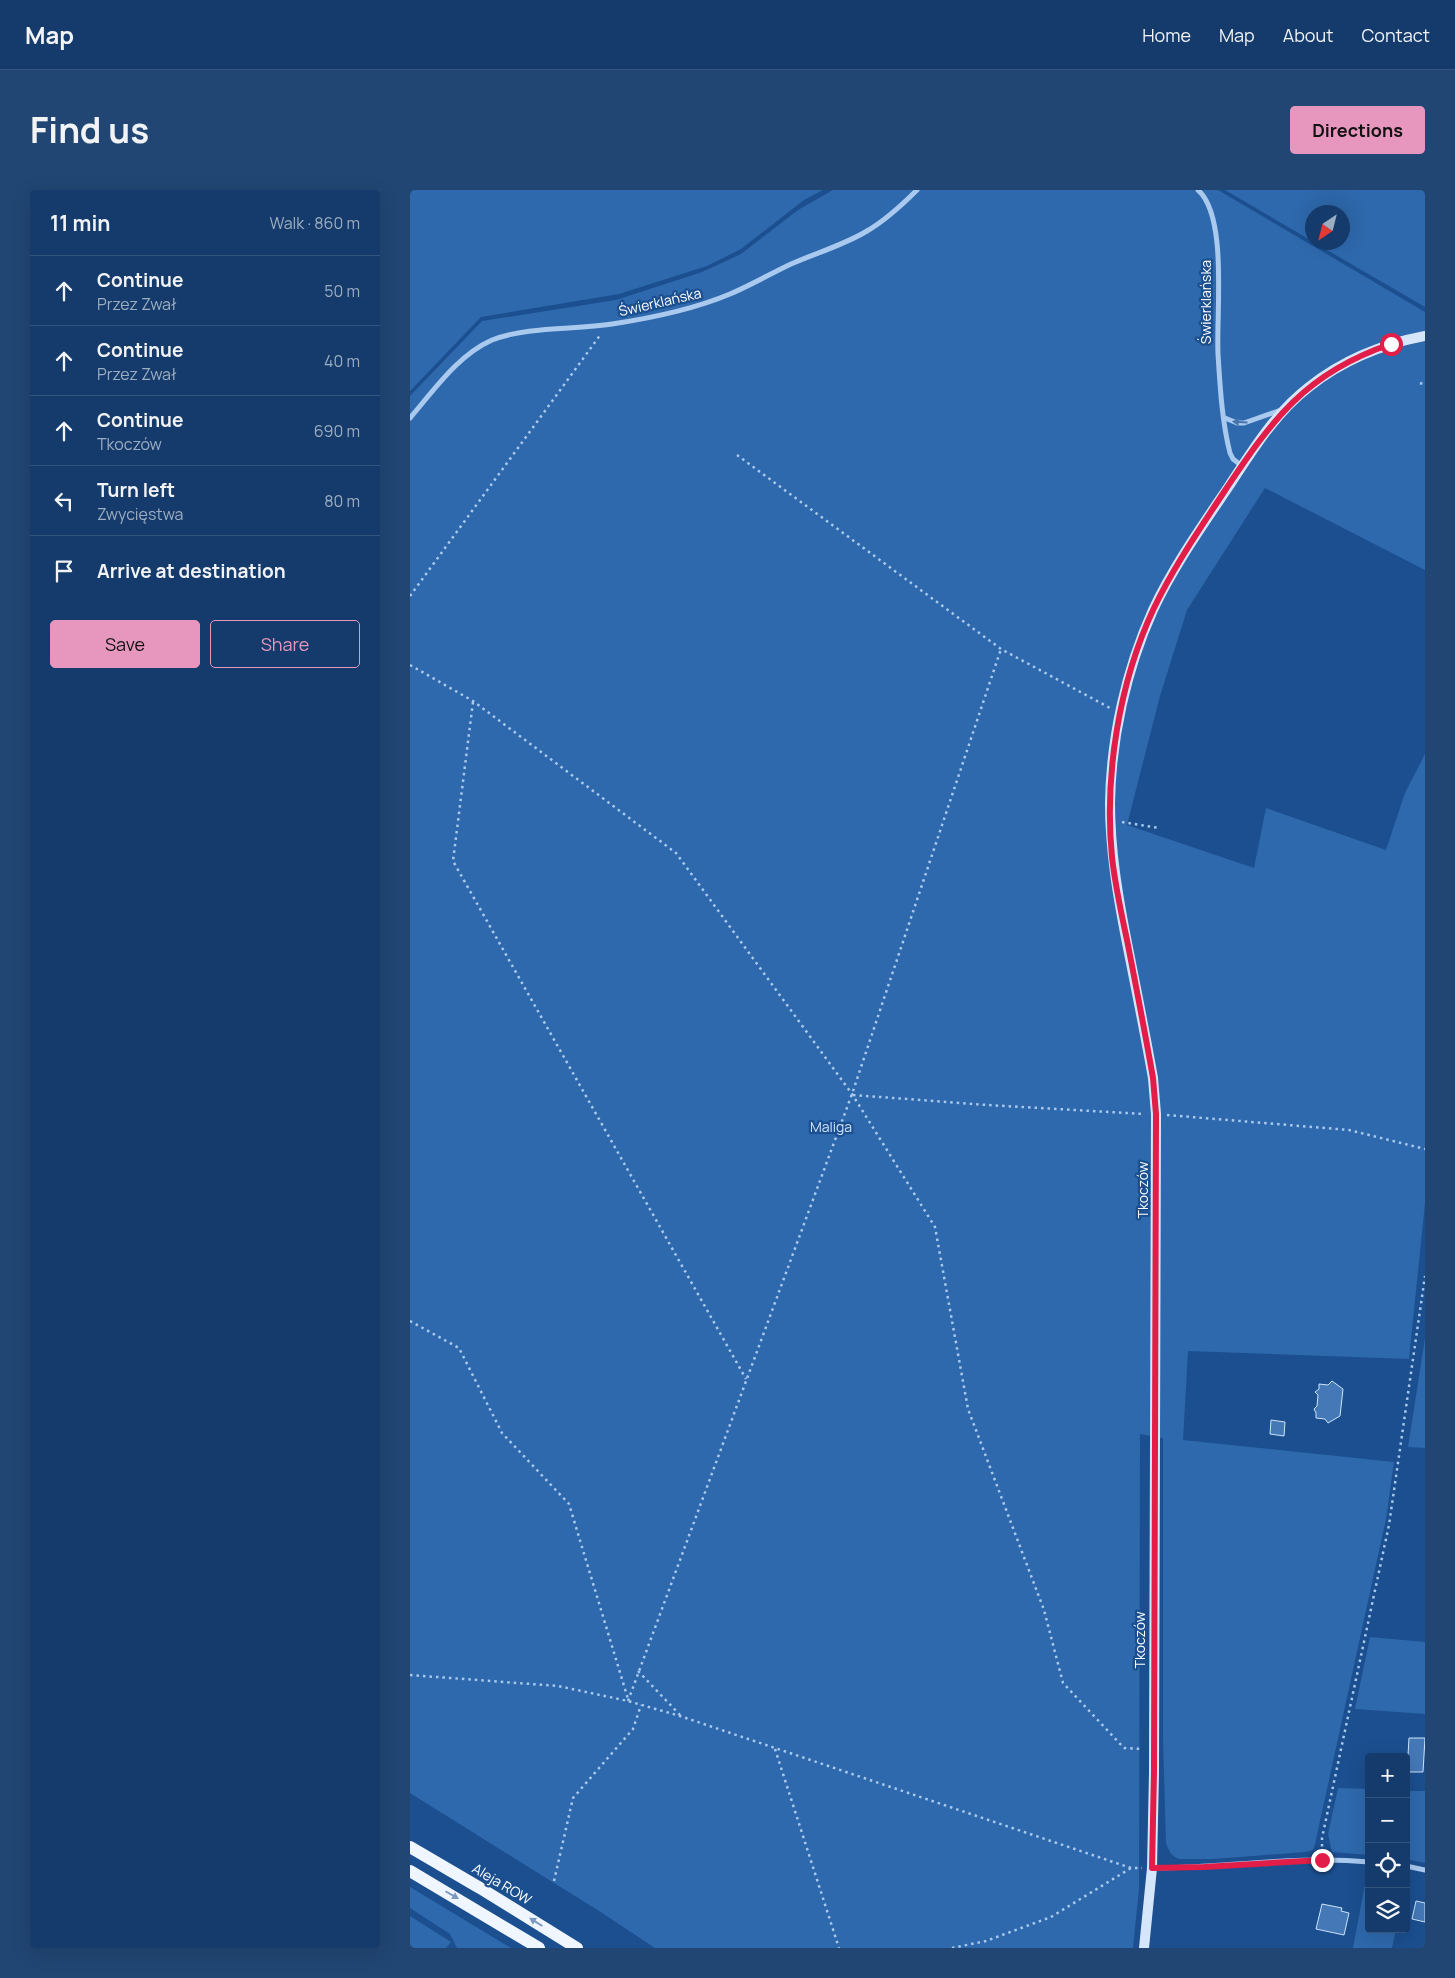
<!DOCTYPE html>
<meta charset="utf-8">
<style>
:root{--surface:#143b6b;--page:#214673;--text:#f1f3f6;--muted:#9dadc1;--line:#33557e;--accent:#e797bd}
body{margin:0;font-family:Manrope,sans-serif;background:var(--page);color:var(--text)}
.controls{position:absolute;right:15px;bottom:15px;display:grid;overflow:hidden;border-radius:5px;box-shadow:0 5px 20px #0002}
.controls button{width:45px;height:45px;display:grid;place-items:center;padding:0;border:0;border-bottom:1px solid var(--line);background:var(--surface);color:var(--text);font:25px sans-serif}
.compass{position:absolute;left:895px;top:15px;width:45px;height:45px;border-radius:50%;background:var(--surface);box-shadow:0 5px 20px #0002;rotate:215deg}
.stop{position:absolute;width:15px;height:15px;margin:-11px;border:4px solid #e11d48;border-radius:50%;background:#fff}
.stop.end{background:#e11d48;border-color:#fff;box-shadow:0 1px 5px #0008}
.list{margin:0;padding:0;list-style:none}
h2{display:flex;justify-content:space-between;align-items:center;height:65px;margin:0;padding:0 20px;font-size:21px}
h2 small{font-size:16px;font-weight:400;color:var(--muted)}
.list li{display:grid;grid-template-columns:32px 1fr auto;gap:15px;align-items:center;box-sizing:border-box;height:70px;padding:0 20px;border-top:1px solid var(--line)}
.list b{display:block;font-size:19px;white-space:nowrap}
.list p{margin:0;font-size:16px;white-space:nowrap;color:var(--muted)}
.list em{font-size:16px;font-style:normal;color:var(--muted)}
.actions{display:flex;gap:10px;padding:15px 20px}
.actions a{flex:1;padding:11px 0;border:1px solid var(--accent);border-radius:5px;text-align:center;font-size:18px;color:var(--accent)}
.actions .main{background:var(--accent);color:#111}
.icon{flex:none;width:28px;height:28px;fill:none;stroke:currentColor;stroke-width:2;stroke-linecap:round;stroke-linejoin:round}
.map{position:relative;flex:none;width:1015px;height:1758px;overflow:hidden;border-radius:5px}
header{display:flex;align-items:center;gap:30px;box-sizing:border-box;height:70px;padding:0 25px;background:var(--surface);border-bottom:1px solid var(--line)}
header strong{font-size:24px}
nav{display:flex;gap:28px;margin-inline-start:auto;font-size:18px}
.intro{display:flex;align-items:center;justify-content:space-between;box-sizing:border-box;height:120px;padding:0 30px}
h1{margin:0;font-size:35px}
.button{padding:12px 22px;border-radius:5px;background:var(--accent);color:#111;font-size:18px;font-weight:700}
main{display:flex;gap:30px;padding:0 30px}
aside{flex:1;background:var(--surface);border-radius:5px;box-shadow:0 5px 20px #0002}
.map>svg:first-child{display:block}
.green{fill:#2e69ad}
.building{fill:#4478b7;stroke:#cfe3fa}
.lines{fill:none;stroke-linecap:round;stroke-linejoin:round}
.path{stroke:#a9c9ee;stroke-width:2.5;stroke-dasharray:2.5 4;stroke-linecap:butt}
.street{stroke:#a9c9ee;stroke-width:5}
.secondary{stroke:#d6e6fa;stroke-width:10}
.primary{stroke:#f0f6ff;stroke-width:12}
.oneway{fill:#4674ac}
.oneway2{fill:#7b9ac1}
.route{stroke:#e11d48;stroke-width:6}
.labels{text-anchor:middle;stroke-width:4.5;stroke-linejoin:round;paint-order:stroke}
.street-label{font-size:14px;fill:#fff;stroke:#1b4f8f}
.park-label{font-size:14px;fill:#cfe3fa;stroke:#1b4f8f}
</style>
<header>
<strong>Map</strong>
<nav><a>Home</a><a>Map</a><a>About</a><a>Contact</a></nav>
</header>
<div class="intro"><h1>Find us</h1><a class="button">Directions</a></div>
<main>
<aside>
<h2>11 min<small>Walk · 860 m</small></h2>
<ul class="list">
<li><svg class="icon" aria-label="ahead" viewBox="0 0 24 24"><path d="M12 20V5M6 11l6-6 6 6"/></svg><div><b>Continue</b><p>Przez Zwał</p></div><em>50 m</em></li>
<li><svg class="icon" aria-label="ahead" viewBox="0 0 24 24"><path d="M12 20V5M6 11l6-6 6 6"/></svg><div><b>Continue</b><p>Przez Zwał</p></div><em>40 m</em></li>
<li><svg class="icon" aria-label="ahead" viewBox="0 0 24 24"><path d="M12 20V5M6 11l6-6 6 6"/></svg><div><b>Continue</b><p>Tkoczów</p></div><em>690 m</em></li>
<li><svg class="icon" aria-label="left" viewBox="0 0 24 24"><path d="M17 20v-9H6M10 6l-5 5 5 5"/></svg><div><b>Turn left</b><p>Zwycięstwa</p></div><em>80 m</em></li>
<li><svg class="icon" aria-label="arrive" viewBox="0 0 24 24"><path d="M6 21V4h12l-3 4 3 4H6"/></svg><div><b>Arrive at destination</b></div></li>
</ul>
<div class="actions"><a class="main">Save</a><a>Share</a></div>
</aside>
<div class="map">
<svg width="1015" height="1758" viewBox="0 0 1015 1758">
<rect width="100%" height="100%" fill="#1b4f8f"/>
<path class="green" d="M 0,0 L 413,0 L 394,10 L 331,59 L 297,76 L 209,104 L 71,127 L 0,201 Z
M 423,0 L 808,0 L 1015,122 L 1015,380 L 855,298 L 777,420 L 750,506 L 717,635 L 844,678 L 856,618 L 976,660 L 995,603 L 1015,564 L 1015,1013 L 999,1169 L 778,1161 L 773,1250 L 984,1272 L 976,1329 L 905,1654 L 903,1660 L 895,1662 L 803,1669 L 769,1669 C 761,1666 759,1661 756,1653 L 753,1549 L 753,1248 L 730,1244 L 729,1699 L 723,1758 L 245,1758 L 189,1721 L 0,1603 L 0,206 L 72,131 L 206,110 L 292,82 L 331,64 L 388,20 Z
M 815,0 L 1015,0 L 1015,117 L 905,53 L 932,52 L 932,22 L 902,22 L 902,51 Z
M 1015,1148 L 1015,1258 L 998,1257 Z
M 960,1447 L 1015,1452 L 1015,1524 L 945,1519 Z
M 928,1598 L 959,1599 L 959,1665 L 922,1662 L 918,1644 Z
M 996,1601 L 1015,1601 L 1015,1673 L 996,1669 Z
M 957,1683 L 959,1684 L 959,1739 L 986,1739 L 982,1758 L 943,1758 Z
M 0,1697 L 101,1758 L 47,1758 L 40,1744 L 0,1718 Z
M 0,1726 L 41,1752 L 36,1758 L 0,1758 Z"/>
<path class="building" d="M 922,1191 L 933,1199 L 930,1226 L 918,1233 L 915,1229 L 906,1228 L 906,1223 L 904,1219 L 907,1216 L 908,1205 L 905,1202 L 909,1199 L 909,1194 L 918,1195 Z
M 861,1230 L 875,1232 L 874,1246 L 860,1244 Z
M 999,1548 L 1015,1548 L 1013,1582 L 997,1582 Z
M 1006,1711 L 1015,1713 L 1015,1732 L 1002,1729 Z
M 912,1714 L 932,1718 L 931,1721 L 939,1723 L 934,1745 L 906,1739 Z"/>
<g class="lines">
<path class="path" d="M 1010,193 L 1015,195
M 327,265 L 591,459 L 700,518
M 0,406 L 191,144
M 0,475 L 63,511 L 266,663 L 442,904 L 525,1037 L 558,1219 L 634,1420 L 653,1493 L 714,1558 L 732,1559
M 63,512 L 43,671 L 336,1189
M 712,632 L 749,638
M 443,905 L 577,915 L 734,924
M 757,925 L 939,940 L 1015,959
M 0,1131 L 49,1158 L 92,1243 L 159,1314 L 218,1509
M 228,1481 L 270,1525
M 0,1485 L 148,1496 L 218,1511 L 270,1526 L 721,1678 L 732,1678
M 218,1511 L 442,904 L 591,459
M 365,1559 L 429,1758
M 912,1663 L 912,1648 L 979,1335 L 1015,1086
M 144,1691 L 163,1608 L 223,1539 L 231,1515
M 542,1758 L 576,1751 L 641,1727 L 721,1678"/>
<path class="street" d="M 788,0 C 818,26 806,124 808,164 C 810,196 812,232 820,263 L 823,269 L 832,276
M 0,228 C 24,200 48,165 82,150 C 118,136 164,140 202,134 C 242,128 282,120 320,104 C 341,95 360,84 381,74 C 406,63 434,55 457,41 C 476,30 492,15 507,0
M 815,228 L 827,233 L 834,233 L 871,220
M 996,1676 L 1015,1680
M 742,1678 C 814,1678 886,1665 959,1672"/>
<path class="secondary" d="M 734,1758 L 742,1678 L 744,1583 L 746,924 L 743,888 C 735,843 726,798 717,753 C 708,707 700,661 700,613 C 701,548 716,480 743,420 C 763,377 792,336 819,296 C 842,261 865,223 899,197 C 933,170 973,154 1015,146"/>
<path class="primary" d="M 0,1657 L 70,1698 L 167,1758
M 0,1681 L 129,1758"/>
</g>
<defs><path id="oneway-solid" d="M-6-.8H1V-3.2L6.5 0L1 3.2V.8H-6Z" transform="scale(1.25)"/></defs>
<use class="oneway" href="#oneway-solid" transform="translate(830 232) rotate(-177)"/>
<g class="oneway2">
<use href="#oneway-solid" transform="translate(42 1705) rotate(30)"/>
<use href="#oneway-solid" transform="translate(126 1732) rotate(-148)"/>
</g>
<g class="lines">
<path class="route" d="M 912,1670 L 794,1677 L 742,1678 L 744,1582 L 746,924 L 743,888 C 735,842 726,796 717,750 C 711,722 705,695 702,667 C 694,586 709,492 744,418 C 763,378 789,340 814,302 C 862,230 895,183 981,154"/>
</g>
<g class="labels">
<g class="street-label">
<text transform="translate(250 112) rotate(-13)" y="5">Świerklańska</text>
<text transform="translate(796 112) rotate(-90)" y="5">Świerklańska</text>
<text transform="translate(733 1000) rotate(-90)" y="5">Tkoczów</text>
<text transform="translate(730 1450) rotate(-90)" y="5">Tkoczów</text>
<text transform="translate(92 1694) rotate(31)" y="5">Aleja ROW</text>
</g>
<g class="park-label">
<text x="421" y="942">Maliga</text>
</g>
</g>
</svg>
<div class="controls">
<button>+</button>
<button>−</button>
<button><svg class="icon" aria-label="locate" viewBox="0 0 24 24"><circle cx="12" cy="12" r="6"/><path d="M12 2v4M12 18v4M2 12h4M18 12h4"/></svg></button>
<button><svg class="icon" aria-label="layers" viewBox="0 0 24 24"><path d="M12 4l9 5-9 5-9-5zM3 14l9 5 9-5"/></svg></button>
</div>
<svg class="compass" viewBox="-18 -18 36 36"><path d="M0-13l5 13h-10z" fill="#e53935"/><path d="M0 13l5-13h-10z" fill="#9dadc1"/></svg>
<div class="stop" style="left:981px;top:154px"></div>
<div class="stop end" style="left:912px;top:1670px"></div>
</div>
</main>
